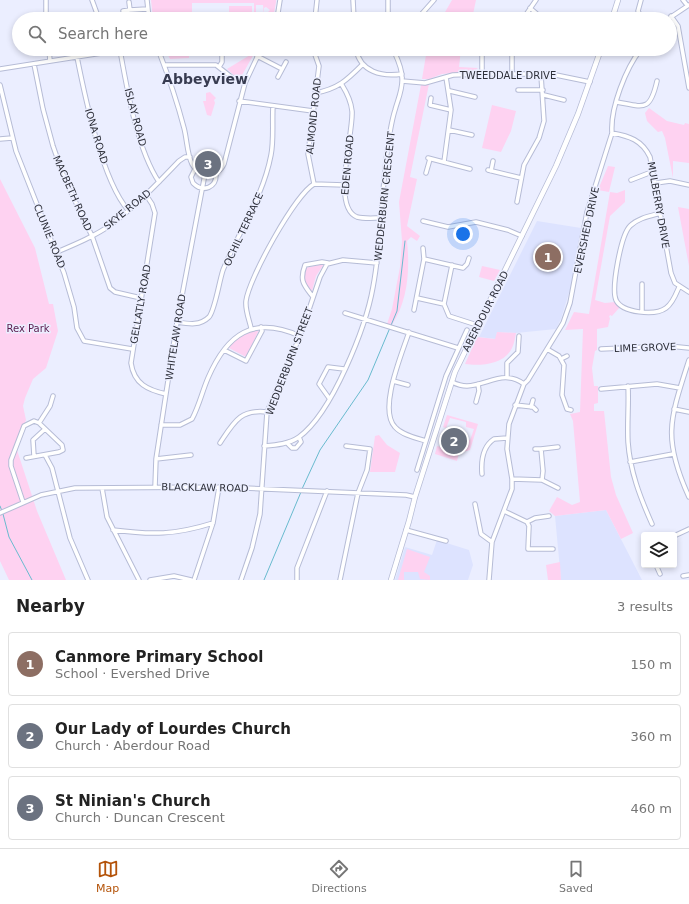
<!DOCTYPE html>
<meta charset="utf-8">
<style>
:root{--surface:#fff;--page:#f6f6f6;--text:#222;--muted:#767676;--line:#e0e0e0;--accent:#b45309}
body{margin:0;font-family:"DejaVu Sans",sans-serif;background:var(--page);color:var(--text)}
.controls{position:absolute;right:12px;bottom:12px;display:grid;overflow:hidden;border-radius:4px;box-shadow:0 2px 6px #0003}
.controls button{width:36px;height:36px;display:grid;place-items:center;padding:0;border:0;border-bottom:1px solid var(--line);background:var(--surface);color:var(--text);font:20px sans-serif}
.you{position:absolute;left:463px;top:234px;width:14px;height:14px;margin:-10px;border:3px solid #fff;border-radius:50%;background:#1a73e8;box-shadow:0 0 0 6px #1a73e833}
.badge{display:grid;place-items:center;width:26px;height:26px;border-radius:50%;background:var(--accent);color:#fff;font-size:13px;font-weight:700}
.pin{position:absolute;translate:-50% -50%;border:2px solid #fff;box-shadow:0 1px 4px #0006}
.list{margin:0;padding:0;list-style:none}
h2{display:flex;justify-content:space-between;align-items:center;height:52px;margin:0;padding:0 16px;font-size:17px}
h2 small{font-size:13px;font-weight:400;color:var(--muted)}
.list li{display:grid;grid-template-columns:26px 1fr auto;gap:12px;align-items:center;box-sizing:border-box;height:64px;margin:0 8px 8px;padding:0 8px;border:1px solid var(--line);border-radius:4px}
.list b{display:block;font-size:15px;white-space:nowrap}
.list p{margin:0;font-size:13px;white-space:nowrap;color:var(--muted)}
.list em{font-size:13px;font-style:normal;color:var(--muted)}
.icon{flex:none;width:22px;height:22px;fill:none;stroke:currentColor;stroke-width:2;stroke-linecap:round;stroke-linejoin:round}
.map{position:relative;flex:none;width:689px;height:580px;overflow:hidden}
.search{position:absolute;background:var(--surface);box-shadow:0 2px 6px #0003;left:12px;right:12px;top:12px;height:44px;display:flex;align-items:center;gap:10px;box-sizing:border-box;padding:0 14px;border-radius:22px;color:var(--muted);font-size:15px}
.sheet{height:268px;background:var(--surface)}
nav{display:flex;justify-content:space-around;align-items:center;box-sizing:border-box;height:56px;border-top:1px solid var(--line);background:var(--surface);font-size:11px;color:var(--muted)}
nav a{display:grid;justify-items:center;gap:2px}
nav .on{color:var(--accent)}
.map>svg:first-child{display:block}
.built{fill:#dde3ff}
.green{fill:#fed2f1}
.lines{fill:none;stroke-linecap:round;stroke-linejoin:round}
.stream{stroke:#69bbcf;stroke-width:1}
.minor-casing{stroke:#b6bcd6;stroke-width:5.5}
.secondary-casing{stroke:#b6bcd6;stroke-width:6}
.minor{stroke:#fff;stroke-width:3.5}
.secondary{stroke:#fff;stroke-width:4.5}
.labels{text-anchor:middle;stroke-width:3;stroke-linejoin:round;paint-order:stroke}
.street-label{font-size:10px;fill:#2d2f39;stroke:#ebeeff}
.park-label{font-size:10px;fill:#5b1a4e;stroke:#ebeeff}
.district-label{font-size:14px;font-weight:bold;fill:#383c51;stroke:#ebeeff}
</style>
<div class="map">
<svg width="689" height="580" viewBox="0 0 689 580">
<rect width="100%" height="100%" fill="#ebeeff"/>
<path class="built" d="M 537,221 L 581,228 L 572,283 L 561,319 L 556,329 L 516,333 L 497,332 L 496,339 L 479,337 Z
M 606,510 L 642,580 L 561,580 L 555,516 Z
M 437,540 L 469,550 L 473,565 L 468,580 L 395,580 L 405,547 L 432,555 Z"/>
<path class="green" d="M 151,0 L 276,0 L 276,2 L 273,19 L 265,19 L 264,12 L 267,13 L 270,10 L 266,7 L 264,8 L 264,3 L 264,16 L 263,5 L 256,5 L 256,19 L 254,19 L 254,3 L 192,3 L 192,19 L 153,19 Z
M 452,0 L 476,0 L 472,19 L 441,19 Z
M 229,6 L 252,6 L 252,19 L 229,19 Z
M 165,49 L 189,49 L 189,58 L 170,59 Z
M 427,49 L 461,49 L 459,67 L 478,68 L 474,71 L 442,74 L 429,79 L 422,79 Z
M 255,52 L 241,77 L 236,77 L 227,69 Z
M 429,84 L 410,177 L 417,179 L 407,226 L 420,236 L 417,241 L 411,237 L 407,241 C 410,270 408,300 392,325 L 387,324 L 392,309 L 400,267 L 402,241 L 399,202 L 421,85 Z
M 210,92 L 216,98 L 214,100 L 215,103 L 211,116 L 207,115 L 203,101 L 206,101 L 206,93 Z
M 492,105 L 516,111 L 511,131 L 501,152 L 482,148 Z
M 649,108 L 667,121 L 684,125 L 685,123 L 689,124 L 689,163 L 673,161 L 673,178 L 665,138 L 662,131 L 658,132 L 647,121 L 645,113 Z
M 608,166 L 615,167 L 609,192 L 598,190 Z
M 0,179 L 35,248 L 49,304 L 53,304 L 58,331 L 46,368 L 33,379 L 25,398 L 23,406 L 26,420 L 16,447 L 37,511 L 66,580 L 9,580 L 0,561 Z
M 625,190 L 625,202 L 610,216 L 595,300 L 605,303 L 615,302 L 620,307 L 612,316 L 610,315 L 609,317 L 610,318 L 608,327 L 597,329 L 597,350 L 595,351 L 592,368 L 594,386 L 598,386 L 598,403 L 594,404 L 594,411 L 604,411 L 611,477 L 616,495 L 633,533 L 621,539 L 606,510 L 555,516 L 549,511 L 557,497 L 572,505 L 580,502 L 573,421 L 570,414 L 580,412 L 583,329 L 565,330 L 574,312 L 589,314 L 610,192 L 617,193 Z
M 678,207 L 689,209 L 689,266 Z
M 324,264 L 316,276 L 312,291 L 310,291 L 303,279 L 305,268 Z
M 482,266 L 500,270 L 494,281 L 479,277 Z
M 259,330 L 246,357 L 229,348 C 235,339 248,330 259,330 Z
M 497,332 L 516,333 C 515,338 514,344 512,348 C 504,365 480,366 465,364 L 477,337 L 495,339 Z
M 447,415 L 478,424 L 470,450 L 459,453 L 457,461 L 435,454 L 437,446 L 447,449 L 449,444 L 457,446 L 457,449 L 459,449 L 463,438 L 470,440 L 474,429 L 466,427 L 466,422 L 450,418 L 446,428 L 443,427 Z
M 379,435 L 387,445 L 400,453 L 395,472 L 370,472 L 375,436 Z
M 407,549 L 430,557 L 424,572 L 430,576 L 430,580 L 420,579 L 418,572 L 404,572 L 404,580 L 398,580 Z
M 560,562 L 561,580 L 548,580 L 546,565 Z"/>
<g class="lines">
<path class="stream" d="M 302,489 L 320,450 L 368,380 L 397,311 L 405,241
M 0,506 L 2,511
M 3,514 L 9,537 L 32,580
M 264,580 L 301,492"/>
<defs>
<path id="minor" d="M 46,0 L 46,19
M 92,0 L 99,19
M 147,0 L 149,19
M 353,0 L 354,19
M 388,0 L 388,19
M 641,0 L 638,11 L 642,19
M 683,0 L 687,5
M 530,8 L 543,19
M 130,10 L 147,9
M 123,11 L 130,10 L 129,2
M 671,16 L 678,26 L 689,88
M 277,19 L 280,0
M 315,19 L 317,0
M 413,19 L 419,17 L 434,0
M 523,19 L 536,0
M 668,19 L 689,5
M 49,49 L 50,61
M 158,49 C 168,75 177,101 184,128 C 187,139 187,154 192,164 C 199,178 218,178 224,164 L 245,83 L 261,49
M 313,49 L 319,66 L 308,154 L 314,184
M 356,49 C 360,72 382,77 402,74
M 120,50 C 127,89 137,149 159,182
M 257,56 L 282,69
M 77,57 C 85,97 102,180 128,210
M 34,64 L 43,109 L 53,146 L 65,180 L 92,236 L 110,288 L 115,292 L 141,298
M 164,65 L 216,65 L 235,80 L 245,83
M 219,67 L 222,62 L 222,53
M 0,69 L 127,49
M 482,74 L 482,49
M 512,74 L 512,49
M 278,77 L 286,62
M 402,81 L 425,83 L 453,75 L 482,74 L 551,74 L 590,82
M 0,85 L 16,151 L 64,273 L 74,307 L 77,328 L 84,341 L 132,349
M 342,85 C 347,93 351,101 352,111 C 354,132 331,207 357,217 C 364,219 374,218 381,218
M 518,90 L 543,90
M 450,91 L 475,97
M 315,93 C 338,89 347,80 363,64
M 544,95 L 564,100
M 431,98 L 430,105 L 451,110
M 239,101 L 313,111
M 617,102 C 644,107 650,112 657,81
M 449,130 L 472,135
M 612,133 C 629,136 642,140 650,157 L 671,273 L 675,283 L 689,292
M 0,139 L 12,138
M 428,158 L 470,169
M 444,162 L 451,110 L 446,77
M 195,169 L 191,177 L 193,183 C 203,193 217,188 216,173
M 488,170 L 521,178
M 491,171 L 493,161
M 426,173 L 430,159
M 631,180 L 654,171
M 656,183 L 670,181 L 689,185
M 146,195 L 152,204 L 155,213 L 131,363 C 134,384 148,390 166,394
M 517,202 L 524,165 L 539,138 L 544,121 L 541,75
M 661,213 C 650,216 638,218 630,226 C 621,235 611,288 616,300 C 622,313 655,316 666,308 C 673,303 676,294 679,287
M 423,221 L 448,227 L 476,222 L 508,230 L 522,236
M 423,248 L 424,259 L 463,268 L 467,264 L 469,258
M 57,252 C 76,244 95,236 112,224 C 137,205 158,183 179,161 L 185,157 L 190,157
M 452,265 L 444,304 L 449,316 L 477,325
M 642,284 L 642,311
M 313,297 C 304,285 299,281 305,265 L 322,262 L 328,263
M 417,298 L 444,304
M 414,310 L 424,259
M 345,313 L 458,348
M 177,322 C 189,324 200,326 209,317 C 215,310 219,282 223,270 C 239,231 263,197 271,155 C 274,140 272,122 273,106
M 251,328 C 249,319 245,310 246,301 C 249,278 295,195 314,184 L 344,185
M 409,332 C 402,354 378,409 395,427 C 402,435 416,438 426,441
M 547,349 L 559,356 L 564,365 L 562,395 L 567,409 L 571,410
M 601,349 L 669,346 L 689,348
M 224,350 L 246,361 L 262,331 L 261,327
M 561,359 L 567,356
M 689,360 C 670,419 662,438 689,497
M 507,376 L 507,363 L 518,352 L 519,336
M 393,381 L 408,385
M 452,382 C 456,384 462,386 467,386 C 488,385 504,369 524,384
M 628,386 C 629,404 627,423 628,442 C 630,471 640,497 652,524
M 601,389 L 657,384 L 680,388
M 329,398 L 319,384 L 328,367 L 344,369
M 476,402 L 479,391 L 478,384
M 515,405 L 533,407 L 536,410
M 531,407 L 533,400
M 674,409 L 689,412
M 39,423 L 50,406 L 53,396
M 161,425 L 180,425 L 192,419 C 199,406 202,392 208,378 C 227,334 253,315 300,336
M 220,443 C 234,422 240,409 267,412
M 287,443 L 292,448 L 296,448 L 301,442 L 299,437
M 264,446 C 276,445 289,444 299,437 C 332,413 366,327 373,287 C 381,245 381,203 386,161 C 388,144 390,126 395,110 C 398,99 403,89 402,78 C 402,67 397,58 393,49
M 535,449 L 541,449
M 45,455 L 52,468 L 70,538 L 88,580
M 34,456 L 33,440 L 45,429
M 156,459 L 191,455
M 630,462 L 673,454
M 417,470 L 446,376 L 467,330
M 482,474 C 481,462 482,447 494,439 L 507,438
M 512,479 L 542,480 L 558,488
M 542,480 L 543,471 L 541,449 L 558,447
M 155,487 L 156,459 L 177,322 L 205,174
M 102,488 L 107,517 L 139,580
M 23,502 L 11,466 L 11,460 L 24,426 L 34,421 L 39,423 L 62,445 L 63,450 L 59,452 L 26,458
M 475,504 L 481,534 L 492,542
M 504,511 L 527,522 L 529,526 L 528,549 L 553,549
M 0,513 L 41,495 L 75,488 L 219,487 L 406,495 L 415,497
M 527,522 L 535,518 L 549,516
M 113,530 C 152,535 175,535 213,523
M 406,530 L 446,541
M 674,536 L 689,529
M 656,565 L 660,574
M 683,576 L 689,575
M 150,580 L 174,576 L 191,580
M 194,580 L 213,523 L 219,487
M 241,580 L 252,548 L 260,514 L 267,412 L 300,336 L 320,277 L 327,264 L 343,260 L 377,263
M 297,580 L 297,568 L 327,491
M 340,580 L 358,493 L 367,470 L 370,449 L 346,446
M 489,580 L 492,542 L 512,489 L 512,479 L 507,449 L 509,424 L 524,384 L 528,380 L 563,323 L 570,303 L 587,212 L 612,133 C 610,108 626,68 641,49"/>
<path id="secondary" d="M 612,19 L 618,0
M 391,580 L 409,521 L 415,497 L 455,372 L 556,166 L 578,114 L 601,49"/>
</defs>
<use href="#minor" class="minor-casing"/>
<use href="#secondary" class="secondary-casing"/>
<use href="#minor" class="minor"/>
<use href="#secondary" class="secondary"/>
</g>
<g class="labels">
<g class="street-label">
<text x="508" y="79">TWEEDDALE DRIVE</text>
<text transform="translate(313 116) rotate(-84)" y="4">ALMOND ROAD</text>
<text transform="translate(136 117) rotate(75)" y="4">ISLAY ROAD</text>
<text transform="translate(97 136) rotate(73)" y="4">IONA ROAD</text>
<text transform="translate(347 165) rotate(-85)" y="4">EDEN ROAD</text>
<text transform="translate(73 193) rotate(66)" y="4">MACBETH ROAD</text>
<text transform="translate(384 196) rotate(-84)" y="4">WEDDERBURN CRESCENT</text>
<text transform="translate(659 205) rotate(80)" y="4">MULBERRY DRIVE</text>
<text transform="translate(127 209) rotate(-39)" y="4">SKYE ROAD</text>
<text transform="translate(243 229) rotate(-65)" y="4">OCHIL TERRACE</text>
<text transform="translate(586 230) rotate(-78)" y="4">EVERSHED DRIVE</text>
<text transform="translate(50 236) rotate(68)" y="4">CLUNIE ROAD</text>
<text transform="translate(140 304) rotate(-80)" y="4">GELLATLY ROAD</text>
<text transform="translate(485 311) rotate(-63)" y="4">ABERDOUR ROAD</text>
<text transform="translate(175 337) rotate(-81)" y="4">WHITELAW ROAD</text>
<text transform="translate(645 347) rotate(-2)" y="4">LIME GROVE</text>
<text transform="translate(289 361) rotate(-69)" y="4">WEDDERBURN STREET</text>
<text transform="translate(205 487) rotate(1)" y="4">BLACKLAW ROAD</text>
</g>
<g class="park-label">
<text x="28" y="332">Rex Park</text>
</g>
<g class="district-label">
<text x="205" y="84">Abbeyview</text>
</g>
</g>
</svg>
<div class="controls">
<button><svg class="icon" aria-label="layers" viewBox="0 0 24 24"><path d="M12 4l9 5-9 5-9-5zM3 14l9 5 9-5"/></svg></button>
</div>
<div class="you"></div>
<div class="pin badge" style="left:548px;top:257px;background:#8d6e63">1</div>
<div class="pin badge" style="left:454px;top:441px;background:#6b7280">2</div>
<div class="pin badge" style="left:208px;top:164px;background:#6b7280">3</div>
<div class="search"><svg class="icon" aria-label="search" viewBox="0 0 24 24"><circle cx="10" cy="10" r="6"/><path d="M15 15l6 6"/></svg>Search here</div>
</div>
<section class="sheet">
<h2>Nearby<small>3 results</small></h2>
<ul class="list">
<li><span class="badge" style="background:#8d6e63">1</span><div><b>Canmore Primary School</b><p>School · Evershed Drive</p></div><em>150 m</em></li>
<li><span class="badge" style="background:#6b7280">2</span><div><b>Our Lady of Lourdes Church</b><p>Church · Aberdour Road</p></div><em>360 m</em></li>
<li><span class="badge" style="background:#6b7280">3</span><div><b>St Ninian's Church</b><p>Church · Duncan Crescent</p></div><em>460 m</em></li>
</ul>
</section>
<nav>
<a class="on"><svg class="icon" aria-label="map" viewBox="0 0 24 24"><path d="M3 6l6-2 6 2 6-2v14l-6 2-6-2-6 2zM9 4v14M15 6v14"/></svg>Map</a>
<a><svg class="icon" aria-label="directions" viewBox="0 0 24 24"><path d="M12 3l9 9-9 9-9-9zM9 14v-3h6M13 9l2 2-2 2"/></svg>Directions</a>
<a><svg class="icon" aria-label="saved" viewBox="0 0 24 24"><path d="M7 4h10v16l-5-4-5 4z"/></svg>Saved</a>
</nav>
